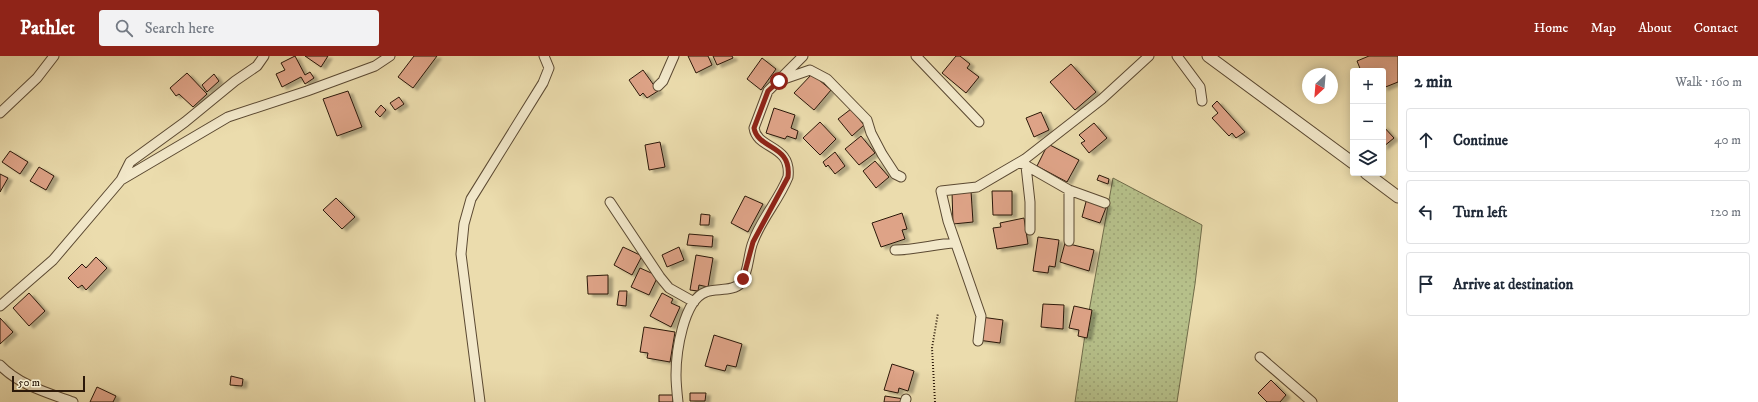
<!DOCTYPE html>
<meta charset="utf-8">
<style>
:root{--surface:#fff;--page:#f2f2f3;--text:#1f2937;--muted:#747a83;--line:#e0e1e3;--accent:#8f2418}
body{margin:0;font-family:"IM FELL DW Pica",serif;background:var(--page);color:var(--text)}
.controls{position:absolute;right:12px;top:12px;display:grid;overflow:hidden;border-radius:4px;box-shadow:0 2px 10px #0003}
.controls button{width:36px;height:36px;display:grid;place-items:center;padding:0;border:0;border-bottom:1px solid var(--line);background:var(--surface);color:var(--text);font:20px sans-serif}
.compass{position:absolute;left:1302px;top:12px;width:36px;height:36px;border-radius:50%;background:var(--surface);box-shadow:0 2px 10px #0003;rotate:206deg}
.scale{position:absolute;left:12px;bottom:10px;width:73px;box-sizing:border-box;padding-left:4px;border:2px solid #2b1809;border-top:0;font-size:11px;line-height:14px;white-space:nowrap;color:#2b1809;-webkit-text-stroke:3px #f2e8ca;paint-order:stroke}
.stop{position:absolute;width:12px;height:12px;margin:-9px;border:3px solid #8f2418;border-radius:50%;background:#fff}
.stop.end{background:#8f2418;border-color:#fff;box-shadow:0 1px 4px #0008}
.list{margin:0;padding:0;list-style:none}
h2{display:flex;justify-content:space-between;align-items:center;height:52px;margin:0;padding:0 16px;font-size:17px}
h2 small{font-size:13px;font-weight:400;color:var(--muted)}
.list li{display:grid;grid-template-columns:26px 1fr auto;gap:12px;align-items:center;box-sizing:border-box;height:64px;margin:0 8px 8px;padding:0 8px;border:1px solid var(--line);border-radius:4px}
.list b{display:block;font-size:15px;white-space:nowrap}
.list em{font-size:13px;font-style:normal;color:var(--muted)}
.icon{flex:none;width:22px;height:22px;fill:none;stroke:currentColor;stroke-width:2;stroke-linecap:round;stroke-linejoin:round}
.map{position:relative;flex:none;width:1398px;height:346px;overflow:hidden}
header{display:flex;align-items:center;gap:24px;box-sizing:border-box;height:56px;padding:0 20px;background:var(--accent);color:#fff}
header strong{font-size:19px}
nav{display:flex;gap:22px;margin-inline-start:auto;font-size:14px}
.search{width:280px;height:36px;background:var(--page);display:flex;align-items:center;gap:10px;box-sizing:border-box;padding:0 14px;border-radius:4px;color:var(--muted);font-size:15px}
main{display:flex}
aside{flex:1;background:var(--surface)}
.map>svg:first-child{display:block}
.green{fill:url(#green-dots);stroke:#706c4a}
.building{fill:#dea387;stroke:#2b1809;filter:url(#shadow)}
.lines{fill:none;stroke-linecap:round;stroke-linejoin:round}
.minor-casing{stroke:#5b4932;stroke-width:11}
.tertiary-casing{stroke:#5b4932;stroke-width:13}
.path{stroke:#2b1809;stroke-width:2;stroke-dasharray:1 2;stroke-linecap:butt}
.minor{stroke:#f2e8ca;stroke-width:9}
.tertiary{stroke:#f2e8ca;stroke-width:11}
.route{stroke:#8f2418;stroke-width:5}
</style>
<header>
<strong>Pathlet</strong>
<div class="search"><svg class="icon" aria-label="search" viewBox="0 0 24 24"><circle cx="10" cy="10" r="6"/><path d="M15 15l6 6"/></svg>Search here</div>
<nav><a>Home</a><a>Map</a><a>About</a><a>Contact</a></nav>
</header>
<main>
<div class="map">
<svg width="1398" height="346" viewBox="0 0 1398 346">
<defs>
<pattern id="green-dots" width="8" height="8" patternUnits="userSpaceOnUse"><rect width="8" height="8" fill="#b6c08a"/><path d="M2 2h.1M6 6h.1" fill="none" stroke="#9da476" stroke-width="1.8" stroke-linecap="round"/></pattern>
<filter id="shadow"><feDropShadow dx="4.5" dy="2.5" stdDeviation="1" flood-color="#0004"/></filter>
</defs>
<rect width="100%" height="100%" fill="#ebdcad"/>
<filter id="stains"><feTurbulence type="fractalNoise" baseFrequency=".005" numOctaves="4"/><feColorMatrix values="0 0 0 0 .2 0 0 0 0 .09 0 0 0 0 .02 0 0 0 .5 -.17"/></filter>
<radialGradient id="worn" r=".72"><stop offset=".6" stop-color="#630" stop-opacity="0"/><stop offset="1" stop-color="#630" stop-opacity=".3"/></radialGradient>
<path class="green" d="M 1113,122 L 1202,169 L 1195,228 L 1177,346 L 1075,346 L 1086,272 Z"/>
<path class="building" d="M 295,0 L 305,19 L 310,16 L 314,22 L 305,28 L 301,21 L 282,31 L 276,18 L 285,14 L 281,7 Z
M 305,0 L 328,0 L 321,11 Z
M 414,0 L 437,0 L 413,32 L 398,21 Z
M 688,0 L 708,0 L 712,9 L 696,17 Z
M 713,0 L 732,0 L 733,2 L 717,9 Z
M 956,0 L 960,0 L 970,8 L 967,12 L 979,21 L 966,37 L 942,17 Z
M 1369,0 L 1398,0 L 1398,26 L 1383,32 L 1383,15 L 1361,15 L 1357,5 Z
M 762,2 L 776,13 L 761,34 L 747,23 Z
M 1071,8 L 1096,36 L 1075,54 L 1050,26 Z
M 643,14 L 658,35 L 647,42 L 643,37 L 640,40 L 629,24 Z
M 187,17 L 207,38 L 193,51 L 179,38 L 176,40 L 170,32 Z
M 214,18 L 219,25 L 207,36 L 202,29 Z
M 812,18 L 831,34 L 814,54 L 794,37 Z
M 348,35 L 362,71 L 337,80 L 323,43 Z
M 399,41 L 404,48 L 395,54 L 390,47 Z
M 1217,45 L 1245,76 L 1236,82 L 1232,77 L 1229,80 L 1212,62 L 1218,57 L 1212,50 Z
M 381,49 L 386,54 L 380,61 L 375,56 Z
M 774,52 L 795,59 L 791,72 L 798,75 L 796,83 L 787,80 L 785,83 L 766,77 Z
M 851,53 L 864,69 L 852,80 L 838,63 Z
M 1041,56 L 1049,74 L 1034,81 L 1026,62 Z
M 820,66 L 836,83 L 820,99 L 803,82 Z
M 1094,67 L 1107,82 L 1089,97 L 1081,87 L 1085,85 L 1079,79 Z
M 1383,70 L 1394,82 L 1383,91 Z
M 861,80 L 875,97 L 859,109 L 845,93 Z
M 660,86 L 665,111 L 649,114 L 645,89 Z
M 1048,88 L 1079,104 L 1067,126 L 1037,110 Z
M 10,95 L 28,106 L 20,118 L 2,106 Z
M 835,96 L 845,110 L 835,118 L 828,109 L 826,111 L 823,106 Z
M 875,105 L 889,121 L 876,132 L 863,115 Z
M 39,111 L 54,120 L 46,134 L 30,125 Z
M 0,118 L 8,122 L 0,136 Z
M 1099,119 L 1109,123 L 1108,128 L 1097,124 Z
M 971,135 L 973,166 L 953,168 L 952,136 Z
M 992,135 L 1012,135 L 1012,159 L 993,159 Z
M 745,140 L 763,148 L 748,176 L 731,167 Z
M 336,142 L 355,161 L 342,173 L 323,154 Z
M 1087,142 L 1107,149 L 1100,167 L 1082,161 Z
M 902,157 L 907,173 L 902,174 L 905,183 L 881,191 L 872,167 Z
M 701,158 L 710,159 L 709,169 L 700,169 Z
M 1024,162 L 1028,188 L 997,193 L 993,172 L 1001,171 L 1000,167 Z
M 689,178 L 713,180 L 712,191 L 687,189 Z
M 1038,181 L 1059,184 L 1055,211 L 1049,210 L 1048,217 L 1033,215 Z
M 1065,187 L 1094,194 L 1089,215 L 1060,206 Z
M 623,191 L 642,200 L 632,219 L 614,209 Z
M 679,191 L 684,204 L 667,211 L 662,199 Z
M 696,199 L 713,202 L 708,231 L 699,229 L 698,235 L 690,234 Z
M 96,201 L 107,212 L 86,234 L 82,229 L 78,232 L 68,222 L 82,208 L 86,212 Z
M 640,212 L 658,220 L 649,239 L 631,231 Z
M 608,219 L 608,238 L 588,238 L 587,220 Z
M 619,235 L 627,235 L 626,250 L 617,249 Z
M 29,237 L 45,255 L 29,270 L 13,252 Z
M 662,237 L 673,243 L 671,247 L 680,251 L 671,271 L 650,260 Z
M 1043,248 L 1064,249 L 1063,273 L 1041,271 Z
M 1074,250 L 1092,254 L 1087,282 L 1078,280 L 1079,274 L 1069,272 Z
M 981,261 L 1003,264 L 1000,287 L 978,284 Z
M 0,262 L 13,276 L 0,288 Z
M 644,271 L 675,276 L 670,306 L 647,302 L 648,297 L 640,296 Z
M 714,279 L 742,288 L 736,311 L 727,309 L 725,315 L 705,310 Z
M 892,308 L 914,315 L 908,335 L 899,332 L 898,337 L 884,334 Z
M 231,320 L 243,323 L 242,330 L 230,329 Z
M 1271,324 L 1286,339 L 1280,346 L 1267,346 L 1258,337 Z
M 97,331 L 116,340 L 113,346 L 90,346 Z
M 690,337 L 706,337 L 705,345 L 690,345 Z
M 659,339 L 673,339 L 673,346 L 659,346 Z
M 885,340 L 904,343 L 904,346 L 884,346 Z"/>
<g class="lines">
<defs>
<path id="minor" d="M 916,0 L 979,66
M 1177,0 L 1200,31 L 1202,45
M 781,24 L 810,14 L 827,23 L 867,64 L 871,77 L 882,98 L 895,118 L 901,121
M 658,30 L 663,25 L 674,0
M 0,57 L 37,22 L 54,0
M 1020,106 L 1069,134 L 1105,147
M 1026,110 L 1030,146 L 1030,174
M 121,124 L 130,106 L 185,66 L 235,25 L 257,10 L 264,0
M 1069,134 L 1069,185
M 610,146 L 660,221 L 669,232 L 694,246
M 895,194 C 916,194 935,188 955,187
M 0,250 L 53,204 L 121,124 L 228,61 L 307,35 L 375,10 L 390,0
M 978,285 L 981,260 L 948,165 L 941,135 L 977,131 L 1025,103 L 1102,43 L 1149,0
M 1260,301 L 1312,346
M 0,309 C 19,329 48,337 73,346
M 480,346 L 461,198 L 464,168 L 471,143 L 543,27 L 549,12 L 544,0
M 678,346 C 677,337 676,328 676,319 C 676,297 683,244 706,236 C 716,232 733,236 741,227 C 749,216 748,198 753,186 C 761,163 779,144 788,121 C 792,88 757,94 754,72 L 768,35 L 803,0
M 905,346 L 906,343"/>
<path id="tertiary" d="M 1208,0 L 1353,107
M 1366,117 L 1398,141"/>
</defs>
<use href="#minor" class="minor-casing"/>
<use href="#tertiary" class="tertiary-casing"/>
<path class="path" d="M 935,346 L 932,292 L 938,257"/>
<use href="#minor" class="minor"/>
<use href="#tertiary" class="tertiary"/>
</g>
<g class="lines">
<path class="route" d="M 743,223 L 753,186 L 788,121 C 792,88 758,94 754,72 L 768,35 L 779,25"/>
</g>
<rect width="100%" height="100%" filter="url(#stains)"/>
<rect width="100%" height="100%" fill="url(#worn)"/>
</svg>
<div class="controls">
<button>+</button>
<button>−</button>
<button><svg class="icon" aria-label="layers" viewBox="0 0 24 24"><path d="M12 4l9 5-9 5-9-5zM3 14l9 5 9-5"/></svg></button>
</div>
<svg class="compass" viewBox="-18 -18 36 36"><path d="M0-13l5 13h-10z" fill="#e53935"/><path d="M0 13l5-13h-10z" fill="#747a83"/></svg>
<div class="scale">50 m</div>
<div class="stop" style="left:779px;top:25px"></div>
<div class="stop end" style="left:743px;top:223px"></div>
</div>
<aside>
<h2>2 min<small>Walk · 160 m</small></h2>
<ul class="list">
<li><svg class="icon" aria-label="ahead" viewBox="0 0 24 24"><path d="M12 20V5M6 11l6-6 6 6"/></svg><div><b>Continue</b></div><em>40 m</em></li>
<li><svg class="icon" aria-label="left" viewBox="0 0 24 24"><path d="M17 20v-9H6M10 6l-5 5 5 5"/></svg><div><b>Turn left</b></div><em>120 m</em></li>
<li><svg class="icon" aria-label="arrive" viewBox="0 0 24 24"><path d="M6 21V4h12l-3 4 3 4H6"/></svg><div><b>Arrive at destination</b></div></li>
</ul>
</aside>
</main>
